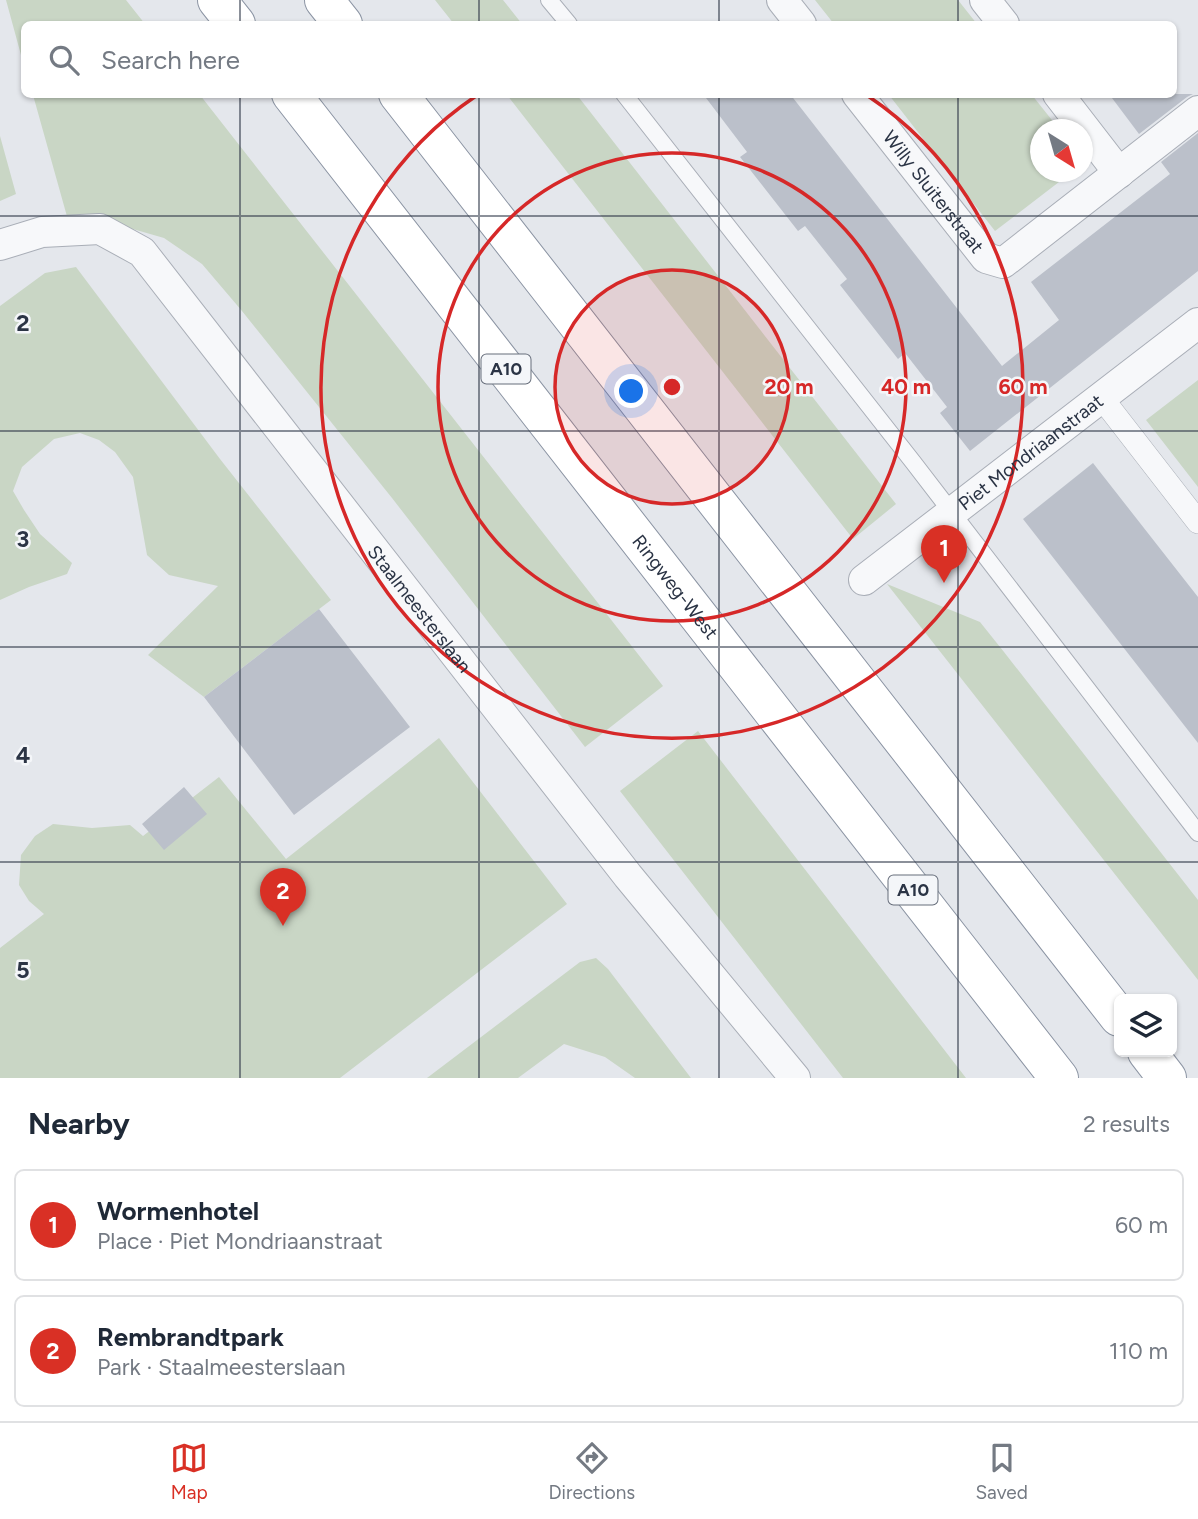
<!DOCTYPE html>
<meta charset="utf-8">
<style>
:root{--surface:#fff;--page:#f2f2f3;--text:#1f2937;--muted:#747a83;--line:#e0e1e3;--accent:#d93025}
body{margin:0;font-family:Figtree,sans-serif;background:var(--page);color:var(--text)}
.controls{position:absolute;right:21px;bottom:21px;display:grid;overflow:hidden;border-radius:10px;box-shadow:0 2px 5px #0004}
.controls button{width:63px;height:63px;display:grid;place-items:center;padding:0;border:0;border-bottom:2px solid var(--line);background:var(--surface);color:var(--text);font:35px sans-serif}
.compass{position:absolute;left:1030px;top:119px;width:63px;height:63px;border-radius:50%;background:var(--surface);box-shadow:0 2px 5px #0004;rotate:143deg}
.you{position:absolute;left:632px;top:392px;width:24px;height:24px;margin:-18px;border:5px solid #fff;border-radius:50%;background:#1a73e8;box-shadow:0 0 0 10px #1a73e833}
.badge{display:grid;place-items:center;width:46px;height:46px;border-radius:50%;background:var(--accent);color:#fff;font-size:23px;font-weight:700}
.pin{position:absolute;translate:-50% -58px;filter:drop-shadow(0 2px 4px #0008)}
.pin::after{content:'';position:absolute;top:37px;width:24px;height:21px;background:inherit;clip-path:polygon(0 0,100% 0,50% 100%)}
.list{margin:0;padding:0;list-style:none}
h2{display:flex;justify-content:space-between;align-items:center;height:91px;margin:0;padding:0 28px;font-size:30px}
h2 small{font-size:23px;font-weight:400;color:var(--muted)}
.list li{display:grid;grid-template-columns:46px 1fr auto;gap:21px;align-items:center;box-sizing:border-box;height:112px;margin:0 14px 14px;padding:0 14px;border:2px solid var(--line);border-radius:10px}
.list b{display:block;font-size:26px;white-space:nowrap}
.list p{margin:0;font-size:23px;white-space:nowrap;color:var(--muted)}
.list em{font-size:23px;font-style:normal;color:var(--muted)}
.icon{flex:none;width:38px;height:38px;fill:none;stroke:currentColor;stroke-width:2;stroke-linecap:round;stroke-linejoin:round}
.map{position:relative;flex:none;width:1198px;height:1078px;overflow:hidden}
.search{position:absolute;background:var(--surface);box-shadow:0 2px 5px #0004;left:21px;right:21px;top:21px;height:77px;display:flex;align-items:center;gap:18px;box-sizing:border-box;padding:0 24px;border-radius:10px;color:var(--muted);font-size:26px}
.sheet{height:343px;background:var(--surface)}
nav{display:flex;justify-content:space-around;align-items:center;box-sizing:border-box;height:98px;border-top:2px solid var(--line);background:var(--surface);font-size:19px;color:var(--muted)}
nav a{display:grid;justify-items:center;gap:4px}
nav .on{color:var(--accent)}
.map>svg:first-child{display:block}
.green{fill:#c9d6c5}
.building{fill:#bbc0ca}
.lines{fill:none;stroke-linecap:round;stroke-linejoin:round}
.service-casing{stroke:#a9aeb7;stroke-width:18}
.pedestrian-casing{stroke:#a9aeb7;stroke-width:24}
.minor-casing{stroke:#a9aeb7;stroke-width:32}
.motorway-casing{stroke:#8b94a3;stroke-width:40}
.service{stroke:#f7f8fa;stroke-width:16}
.pedestrian{stroke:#f7f8fa;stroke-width:23}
.minor{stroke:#f7f8fa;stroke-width:30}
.motorway{stroke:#fff;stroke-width:38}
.grid{fill:none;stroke:#2b3445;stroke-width:2;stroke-opacity:0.55}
.ring{fill:none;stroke:#d62828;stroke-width:3.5}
.labels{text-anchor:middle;stroke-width:5;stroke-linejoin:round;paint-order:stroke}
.shield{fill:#f4f6f9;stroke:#676e7b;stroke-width:2}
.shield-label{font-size:18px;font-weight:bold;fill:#2b3445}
.street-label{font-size:19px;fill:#2b3445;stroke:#f4f6f9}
.grid-label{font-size:23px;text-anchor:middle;font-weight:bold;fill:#2b3445;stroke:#f4f6f9;stroke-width:5;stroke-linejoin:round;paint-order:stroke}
.centre{fill:#d62828;stroke:#f4f6f9;stroke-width:3.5}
.ring-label{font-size:21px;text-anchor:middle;font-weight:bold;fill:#d62828;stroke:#f4f6f9;stroke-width:5;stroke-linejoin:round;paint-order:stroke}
</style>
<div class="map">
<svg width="1198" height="1078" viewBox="0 0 1198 1078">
<rect width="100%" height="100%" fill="#e4e7ec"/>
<path class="green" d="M 6,0 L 126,0 L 145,24 L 24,24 L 24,66 Z
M 435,0 L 503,0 L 522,24 L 454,24 Z
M 815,0 L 958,0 L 977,24 L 834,24 Z
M 33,95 L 200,95 L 663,686 L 585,747 L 392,498 L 242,311 L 202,264 L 164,238 L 105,221 L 68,220 Z
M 507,95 L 577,95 L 896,504 L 853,539 Z
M 889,95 L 1032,95 L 1059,129 L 1040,130 L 1040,172 L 1072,172 L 995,231 Z
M 0,136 L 16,194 L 0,201 Z
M 76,267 L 220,459 L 331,600 L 204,697 L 148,655 L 218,586 L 169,575 L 147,555 L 133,477 L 115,452 L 99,440 L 80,433 L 54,439 L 22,467 L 13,491 L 24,510 L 40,534 L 72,563 L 67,574 L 29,587 L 0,600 L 0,306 L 45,273 Z
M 1198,380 L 1198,487 L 1146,420 Z
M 887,584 L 980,622 L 1004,652 L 1198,900 L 1198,980 Z
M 698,731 L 966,1078 L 843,1078 L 620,791 Z
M 439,738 L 567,904 L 340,1078 L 0,1078 L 0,948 L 44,914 L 29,901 L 19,885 L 21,855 L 35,836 L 53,824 L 92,828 L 130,825 L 143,836 L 219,777 L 286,859 Z
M 596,958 L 608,969 L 691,1078 L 635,1078 L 605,1057 L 564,1044 L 518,1078 L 427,1078 L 580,962 Z"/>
<path class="building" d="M 703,94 L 790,94 L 1002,366 L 1059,320 L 1031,282 L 1170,174 L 1161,162 L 1198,133 L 1198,271 L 970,451 L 940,413 L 947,407 L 905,353 L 898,359 L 840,285 L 847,279 L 805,226 L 798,231 L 740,157 L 747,152 Z
M 1109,94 L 1193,94 L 1187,97 L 1139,134 Z
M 1093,463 L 1198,597 L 1198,743 L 1023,519 Z
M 319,609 L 410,727 L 294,815 L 204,697 Z
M 184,787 L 207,814 L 164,850 L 142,824 Z"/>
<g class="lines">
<defs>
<path id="service" d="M 549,0 L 569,24
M 624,94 L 913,462 L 1198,833"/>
<path id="pedestrian" d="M 1101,397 L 1198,522"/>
<g id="minor">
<path d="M 782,0 L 801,24"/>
<path d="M 985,0 L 1004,24"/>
<path id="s1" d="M 857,94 L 986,258 L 1003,263 L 1198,111"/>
<path d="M 1058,94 L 1119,173"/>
<path id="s2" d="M 0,245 L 42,232 L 100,229 L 142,252 L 628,876 L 795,1078"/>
<path id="s3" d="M 864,580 L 1198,323"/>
</g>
<g id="motorway">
<path d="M 217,0 L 236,24"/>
<path d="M 324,0 L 343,24"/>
<path id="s4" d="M 291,94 L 1059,1078"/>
<path d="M 398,94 L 1119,1017"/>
<path d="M 1147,1052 L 1167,1078"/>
</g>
</defs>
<use href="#service" class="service-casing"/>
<use href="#pedestrian" class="pedestrian-casing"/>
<use href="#minor" class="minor-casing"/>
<use href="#motorway" class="motorway-casing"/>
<use href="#service" class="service"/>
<use href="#pedestrian" class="pedestrian"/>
<use href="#minor" class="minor"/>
<use href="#motorway" class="motorway"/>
</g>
<path class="grid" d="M 240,0 L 240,24M 479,0 L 479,24M 719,0 L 719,24M 958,0 L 958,24M 240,94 L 240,1078M 479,94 L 479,1078M 719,94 L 719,1078M 958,94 L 958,1078M 0,216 L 1198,216M 0,431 L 1198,431M 0,647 L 1198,647M 0,862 L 1198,862"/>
<circle cx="672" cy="387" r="117" fill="#d62828" fill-opacity=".12"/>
<g class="ring">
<circle cx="672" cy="387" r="117"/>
<circle cx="672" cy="387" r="234"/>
<path d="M868 96A351 351 0 1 1 476 96"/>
</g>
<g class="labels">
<g class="shield">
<rect x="481.5" y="354.5" width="49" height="29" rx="5"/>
<rect x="888.5" y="875.5" width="49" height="29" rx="5"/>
</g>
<g class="shield-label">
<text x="506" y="375">A10</text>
<text x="913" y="896">A10</text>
</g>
<g class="street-label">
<text dy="7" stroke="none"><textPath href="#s1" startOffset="124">Willy Sluiterstraat</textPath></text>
<text dy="7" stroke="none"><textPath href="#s3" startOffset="210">Piet Mondriaanstraat</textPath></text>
<text dy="7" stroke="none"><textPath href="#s4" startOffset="625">Ringweg-West</textPath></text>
<text dy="7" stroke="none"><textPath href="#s2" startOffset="602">Staalmeesterslaan</textPath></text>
</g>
</g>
<g class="grid-label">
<text x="23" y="331">2</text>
<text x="23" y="547">3</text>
<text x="23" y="763">4</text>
<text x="23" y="978">5</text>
</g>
<circle cx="672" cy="387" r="10" class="centre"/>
<g class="ring-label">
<text x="789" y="394">20 m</text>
<text x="906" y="394">40 m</text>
<text x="1023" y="394">60 m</text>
</g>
</svg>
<div class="controls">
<button><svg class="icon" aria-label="layers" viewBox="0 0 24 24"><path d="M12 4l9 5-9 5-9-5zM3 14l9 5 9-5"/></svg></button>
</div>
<svg class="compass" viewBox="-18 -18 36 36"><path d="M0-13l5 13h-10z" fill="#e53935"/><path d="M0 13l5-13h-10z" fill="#747a83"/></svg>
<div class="you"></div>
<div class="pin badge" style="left:944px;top:583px">1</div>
<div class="pin badge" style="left:283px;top:926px">2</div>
<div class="search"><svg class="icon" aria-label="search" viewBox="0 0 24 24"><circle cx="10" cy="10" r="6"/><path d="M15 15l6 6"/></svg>Search here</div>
</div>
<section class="sheet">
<h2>Nearby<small>2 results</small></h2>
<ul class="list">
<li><span class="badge">1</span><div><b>Wormenhotel</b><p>Place · Piet Mondriaanstraat</p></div><em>60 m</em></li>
<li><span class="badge">2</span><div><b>Rembrandtpark</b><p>Park · Staalmeesterslaan</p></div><em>110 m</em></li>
</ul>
</section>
<nav>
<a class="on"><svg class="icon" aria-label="map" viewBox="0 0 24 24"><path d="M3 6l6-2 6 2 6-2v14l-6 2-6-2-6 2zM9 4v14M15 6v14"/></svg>Map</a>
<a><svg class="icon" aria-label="directions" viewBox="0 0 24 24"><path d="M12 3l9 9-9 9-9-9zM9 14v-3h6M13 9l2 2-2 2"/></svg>Directions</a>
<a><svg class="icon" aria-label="saved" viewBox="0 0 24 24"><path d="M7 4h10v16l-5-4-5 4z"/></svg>Saved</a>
</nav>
